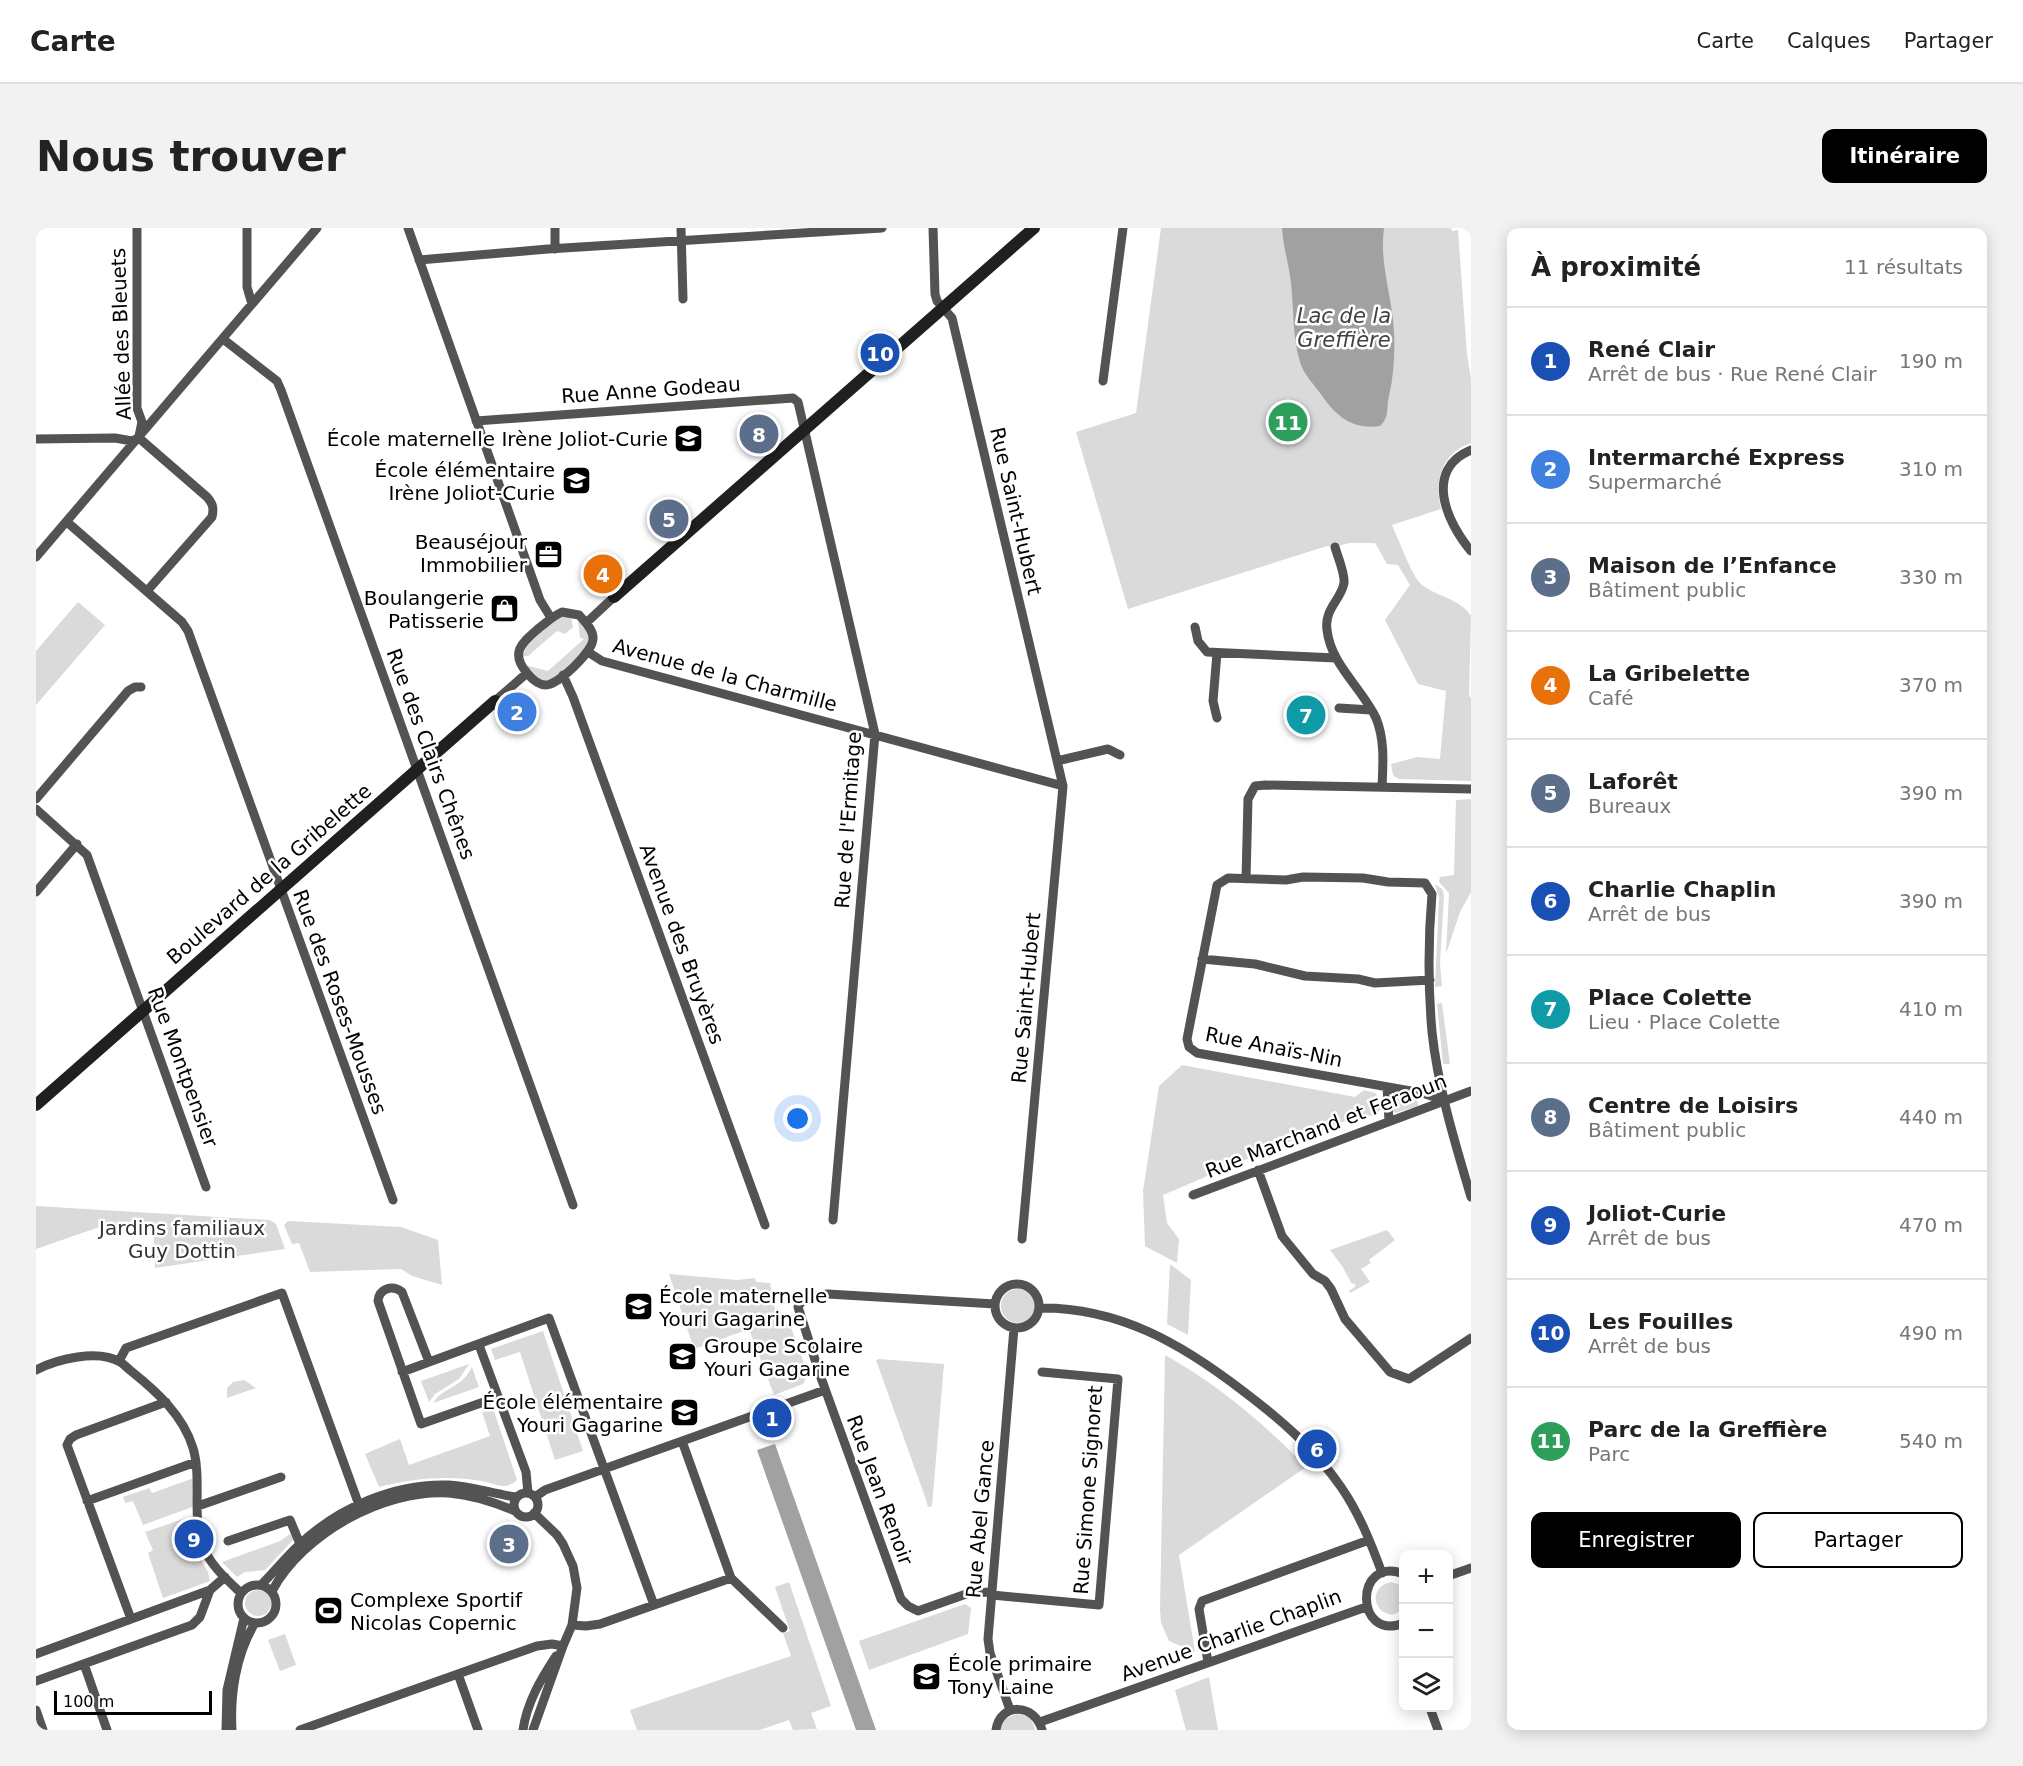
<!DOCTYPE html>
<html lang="fr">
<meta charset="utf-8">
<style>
:root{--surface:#fff;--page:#f2f2f2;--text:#222;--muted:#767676;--line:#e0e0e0;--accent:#000}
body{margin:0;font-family:"DejaVu Sans",sans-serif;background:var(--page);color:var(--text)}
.controls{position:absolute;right:18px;bottom:18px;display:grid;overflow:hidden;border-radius:12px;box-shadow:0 3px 15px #0003}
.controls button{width:54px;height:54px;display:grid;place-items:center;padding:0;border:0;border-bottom:2px solid var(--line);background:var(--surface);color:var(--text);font:30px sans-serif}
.scale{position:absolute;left:18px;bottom:15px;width:158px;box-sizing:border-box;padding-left:6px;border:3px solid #000;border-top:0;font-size:16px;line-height:21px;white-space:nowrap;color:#000;-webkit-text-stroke:4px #fff;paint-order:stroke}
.you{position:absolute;left:762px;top:891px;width:21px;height:21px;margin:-15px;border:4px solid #fff;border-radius:50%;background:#1a73e8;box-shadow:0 0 0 9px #1a73e833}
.badge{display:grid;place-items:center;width:39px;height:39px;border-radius:50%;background:var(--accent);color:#fff;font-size:20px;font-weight:700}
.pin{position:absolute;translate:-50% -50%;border:3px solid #fff;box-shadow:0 2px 6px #0006}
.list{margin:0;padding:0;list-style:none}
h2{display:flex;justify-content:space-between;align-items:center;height:78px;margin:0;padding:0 24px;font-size:26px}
h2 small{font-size:20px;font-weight:400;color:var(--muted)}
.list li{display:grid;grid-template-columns:39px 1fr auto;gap:18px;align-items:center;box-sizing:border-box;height:108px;padding:0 24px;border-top:2px solid var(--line)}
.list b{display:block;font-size:22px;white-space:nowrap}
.list p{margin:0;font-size:20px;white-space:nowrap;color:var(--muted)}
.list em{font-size:20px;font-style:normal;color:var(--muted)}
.actions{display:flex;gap:12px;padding:18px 24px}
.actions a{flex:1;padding:14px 0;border:2px solid var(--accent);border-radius:12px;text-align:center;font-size:21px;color:var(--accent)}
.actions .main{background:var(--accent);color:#fff}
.icon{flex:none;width:33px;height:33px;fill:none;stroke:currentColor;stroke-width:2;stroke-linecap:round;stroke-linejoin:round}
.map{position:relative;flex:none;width:1435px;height:1502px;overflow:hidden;border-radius:12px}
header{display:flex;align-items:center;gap:36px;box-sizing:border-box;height:84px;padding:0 30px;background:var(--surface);border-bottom:2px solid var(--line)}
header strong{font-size:28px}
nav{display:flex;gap:33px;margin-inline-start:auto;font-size:21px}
.intro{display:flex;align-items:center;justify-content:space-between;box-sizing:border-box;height:144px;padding:0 36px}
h1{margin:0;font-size:42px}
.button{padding:15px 27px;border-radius:12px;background:var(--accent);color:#fff;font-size:21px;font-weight:700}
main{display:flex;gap:36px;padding:0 36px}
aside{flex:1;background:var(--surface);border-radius:12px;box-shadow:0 3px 15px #0003}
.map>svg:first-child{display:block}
.green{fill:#dadada}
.water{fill:#a1a1a1}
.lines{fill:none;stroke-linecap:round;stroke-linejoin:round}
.street{stroke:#535353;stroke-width:9}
.secondary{stroke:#202020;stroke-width:12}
.labels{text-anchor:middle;stroke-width:5;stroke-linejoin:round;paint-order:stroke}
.street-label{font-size:20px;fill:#000;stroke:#fff}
.poi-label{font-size:20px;fill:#000;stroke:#fff;text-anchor:end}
.park-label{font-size:20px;fill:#313131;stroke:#fff}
.water-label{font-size:21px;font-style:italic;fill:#424242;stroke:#fff}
</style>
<header>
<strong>Carte</strong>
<nav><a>Carte</a><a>Calques</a><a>Partager</a></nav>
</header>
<div class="intro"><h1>Nous trouver</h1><a class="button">Itinéraire</a></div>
<main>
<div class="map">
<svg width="1435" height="1502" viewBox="0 0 1435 1502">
<rect width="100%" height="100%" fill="#fff"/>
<path class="green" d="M 1125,0 L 1415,0 L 1416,3 L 1422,2 L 1431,126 L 1435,151 L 1435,215 C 1405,225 1398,254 1405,281 L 1356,297 C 1362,310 1376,348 1385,356 C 1399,368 1425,371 1435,388 L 1433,468 L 1435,470 L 1435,553 L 1363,551 L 1357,547 L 1355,536 L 1381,529 L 1404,531 L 1410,463 L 1382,456 L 1349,392 L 1374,357 L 1362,337 L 1351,336 L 1339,315 L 1313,315 L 1299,319 L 1291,318 L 1092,381 L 1040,204 L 1100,185 Z
M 42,374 L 69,397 L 0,477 L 0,423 Z
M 525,388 L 535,388 L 537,399 L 529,406 L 521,403 L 492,428 L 486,428 L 490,419 L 520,390 Z
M 542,392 L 553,406 L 553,415 C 545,425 521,456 507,452 C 498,450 494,443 489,437 L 512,443 L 548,411 L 544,410 Z
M 1435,571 L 1435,664 L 1424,684 L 1410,726 L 1413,665 L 1403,654 L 1404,649 L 1418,647 L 1420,572 Z
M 1399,656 L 1406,661 L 1408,667 L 1404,735 L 1406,758 L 1399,759 L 1403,670 Z
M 1406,775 L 1414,836 L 1407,836 L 1401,776 Z
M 1146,837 L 1319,869 L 1328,862 L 1339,865 L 1341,867 L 1344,882 L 1339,888 L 1326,887 L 1244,917 L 1127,967 L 1131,995 L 1143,1011 L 1141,1035 L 1109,1018 L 1107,963 L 1123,858 Z
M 1362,866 L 1381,869 L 1382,878 L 1359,885 L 1355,881 L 1355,869 Z
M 0,978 L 234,992 L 240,996 L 249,1021 L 119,1040 L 117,998 L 72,996 L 0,1021 Z
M 252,993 L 365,999 L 402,1012 L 406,1057 L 376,1048 L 365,1041 L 274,1044 L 263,1015 L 256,1016 L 248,997 Z
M 1351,1002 L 1359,1012 L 1333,1032 L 1335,1035 L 1325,1041 L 1334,1054 L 1314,1065 L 1313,1063 L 1320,1058 L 1318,1055 L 1316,1056 L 1306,1038 L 1294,1022 Z
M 1134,1036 L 1155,1052 L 1152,1107 L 1131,1096 Z
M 633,1046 L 701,1052 L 719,1050 L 720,1054 L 734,1055 L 742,1097 L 753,1094 L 772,1146 L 767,1156 L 738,1167 L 713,1101 L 658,1121 Z
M965 1078a17 17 0 1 1 34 0a17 17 0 1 1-34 0Z
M 507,1103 L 547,1223 L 519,1232 L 484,1124 L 459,1132 L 455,1121 Z
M 1129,1127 C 1181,1156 1230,1197 1270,1239 L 1143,1327 L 1159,1424 L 1133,1413 L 1125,1395 L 1124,1382 Z
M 843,1131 L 908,1136 L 896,1278 L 892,1279 L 889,1269 L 840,1132 Z
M 433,1136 L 423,1151 L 399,1166 L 393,1174 L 385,1153 Z
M 436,1139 L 443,1159 L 397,1175 C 408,1158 424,1162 436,1139 Z
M 208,1152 L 220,1160 L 191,1170 L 191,1160 L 197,1154 Z
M 457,1180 L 481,1252 C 469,1263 460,1256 446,1253 C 412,1247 377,1250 343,1259 L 329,1226 L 364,1211 L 373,1237 L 454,1208 L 446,1184 Z
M 158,1250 L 159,1278 L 107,1297 L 97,1273 L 89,1275 L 87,1269 L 113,1260 L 116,1265 Z
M 159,1287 L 155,1315 L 172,1344 L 174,1353 L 127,1370 L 112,1325 L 117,1322 L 109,1304 Z
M 254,1306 L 258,1311 L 229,1342 L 209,1344 L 201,1349 L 186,1334 L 244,1313 Z
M 753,1354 L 795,1478 L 775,1485 L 781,1501 L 757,1502 L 753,1492 L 724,1502 L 601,1502 L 594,1482 L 755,1428 L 747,1405 L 754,1403 L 739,1359 Z
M 1355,1354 L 1368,1358 L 1367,1382 L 1356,1387 C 1335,1384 1334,1358 1355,1354 Z
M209 1375a13 13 0 1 1 26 0a13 13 0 1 1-26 0Z
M 929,1376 L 935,1380 L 932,1406 L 833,1442 L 823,1413 Z
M 249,1406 L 260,1437 L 244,1443 L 232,1412 Z
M 1173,1449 L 1182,1502 L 1150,1502 L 1139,1462 Z
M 980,1486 C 991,1486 997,1491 999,1502 L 964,1502 L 969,1491 Z"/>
<path class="water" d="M 1246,0 L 1348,0 C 1344,29 1352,56 1356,84 C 1360,111 1359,142 1353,168 C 1350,180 1354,189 1344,198 C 1315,202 1299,187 1284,165 C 1276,154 1268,147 1264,134 C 1256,108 1258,81 1255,55 C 1253,37 1247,18 1246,0 Z
M 739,1216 L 840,1502 L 820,1502 L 721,1222 Z"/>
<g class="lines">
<path class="street" d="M 101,0 L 101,180 L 106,194 L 103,208
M 211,0 L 211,59 L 216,76
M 372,0 L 504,372 L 515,390
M 519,0 L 519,21
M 645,0 L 647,71
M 897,0 L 899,66 L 901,73 L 916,90 L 1027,558 L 986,1011
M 383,32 L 512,21 L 846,0
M 187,111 L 241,153 L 245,162 L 537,977
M 1067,153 L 1087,0
M 440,193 L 757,170 L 762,174 L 839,506 L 797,992
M 103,210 L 171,269 C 177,276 178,280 176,289 L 111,363
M 0,211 L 79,210 L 96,213 L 100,211
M 1435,222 C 1387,242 1411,295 1435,323
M 31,294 L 146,394 L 152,403 L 357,972
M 1299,319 C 1302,330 1309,345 1308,355 C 1305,372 1288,381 1291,402 C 1295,437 1326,460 1340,490 C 1349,512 1347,536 1346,559
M 0,329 L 281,0
M 526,384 L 543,387 C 549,394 557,401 557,410 C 558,423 522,457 510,457 C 502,457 495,450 491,445 C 473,424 487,414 503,400 C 511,394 517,388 526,384 Z
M 550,395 L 578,369
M 1159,399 L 1162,413 L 1171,424 L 1300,430
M 552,424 L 566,433 L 1027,558
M 527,447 L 537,469 L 729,997
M 459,473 L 491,445
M 1303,480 L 1335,482
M 1181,490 L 1177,473 L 1181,425
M 1021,533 L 1072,521 L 1084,527
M 0,571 L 92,463 L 99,459 L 105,459
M 0,581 L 51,627 L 170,959
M 1210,651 L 1212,571 L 1219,558 L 1229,557 L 1435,561
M 0,664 L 41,616
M 1166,731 L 1219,736 L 1269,748 L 1322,751 L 1339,755 L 1394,752
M 1351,859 L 1353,893
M 1408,872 L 1386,865 L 1161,825 L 1153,819 L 1151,811 L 1181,657 L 1192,650 L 1250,652 L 1267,649 L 1327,650 L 1352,654 L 1389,655 L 1396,666 C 1392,712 1392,758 1396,804 C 1402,860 1419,915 1435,969
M 1222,942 L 1246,1008 L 1277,1046 L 1289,1053 L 1295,1061 L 1309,1091 L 1354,1144 L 1373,1151 L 1435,1110
M 1157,967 L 1435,863
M959 1078a22 22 0 1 1 44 0a22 22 0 1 1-44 0Z
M 1003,1080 C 1083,1079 1146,1116 1207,1163 C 1244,1191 1278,1220 1305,1259 C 1323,1285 1335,1315 1346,1345
M 443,1117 L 490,1244 L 492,1265
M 83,1133 L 90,1120 L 246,1065 L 323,1277
M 393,1134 L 366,1064 C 356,1056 343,1061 342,1073 L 385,1196 L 462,1169
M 0,1142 C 21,1131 62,1121 84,1134 C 88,1136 91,1140 95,1143 C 120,1163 147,1187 157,1220 C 166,1250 156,1289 166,1316 C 173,1336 190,1351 205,1365
M 366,1144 L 513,1090 L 618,1377
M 646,1213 L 695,1350 L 747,1400
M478 1277a12 12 0 1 1 24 0a12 12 0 1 1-24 0Z
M 499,1269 L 509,1262 L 789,1162
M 51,1273 L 160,1234
M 162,1278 L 245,1249
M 192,1313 L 254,1292 L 264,1316
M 1368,1346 C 1318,1326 1318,1415 1368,1395
M 1412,1348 L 1435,1340
M 225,1357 C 238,1344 249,1330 263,1317 C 302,1280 358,1255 413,1257 C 436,1258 457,1266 480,1269
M202 1376a19 19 0 1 1 38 0a19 19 0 1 1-38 0Z
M 236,1363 C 267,1306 347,1261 413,1265 C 436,1267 458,1274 479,1283
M 956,1364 L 933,1365 L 882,1383 L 872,1378 L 865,1371 L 784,1147 L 762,1079 C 769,1067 779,1068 792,1066 L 959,1076
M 956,1367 L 1063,1377 L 1082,1151 L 1006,1144
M 95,1391 L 31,1217 L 34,1211 L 40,1207 L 130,1174
M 536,1397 L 550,1398 L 564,1396 L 695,1350
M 0,1426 L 174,1362 L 189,1349
M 1172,1434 L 1163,1381 L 1166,1373 L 1333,1312
M 48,1436 L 71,1502
M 422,1446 L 442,1502
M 0,1453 L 156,1397 L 164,1389 L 174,1362
M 1394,1480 L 1402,1502
M 0,1482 L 7,1502
M 974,1482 L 954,1425 L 952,1411 L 978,1100
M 1004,1494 L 1330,1379
M 190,1502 L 191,1462 L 208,1390
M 196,1502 C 194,1466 200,1426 219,1395
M 264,1502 L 501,1418 L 516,1416 L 527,1418
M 487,1502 C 491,1474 505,1451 520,1428
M 497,1502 L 527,1418 L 536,1397 L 541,1360 L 537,1338 L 527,1316 L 521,1307 L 498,1285
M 960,1502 C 964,1474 999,1475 1006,1502"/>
<path class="secondary" d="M 578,369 L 998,0
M 0,877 L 459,473"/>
</g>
<defs>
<symbol id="school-square" viewBox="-11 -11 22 22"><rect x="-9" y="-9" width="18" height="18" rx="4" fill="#000" stroke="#fff"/><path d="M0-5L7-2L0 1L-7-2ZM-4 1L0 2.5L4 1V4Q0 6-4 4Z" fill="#fff"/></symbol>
<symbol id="office-square" viewBox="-11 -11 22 22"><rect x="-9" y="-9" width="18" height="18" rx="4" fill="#000" stroke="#fff"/><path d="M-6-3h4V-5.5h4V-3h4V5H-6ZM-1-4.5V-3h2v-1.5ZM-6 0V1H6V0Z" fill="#fff"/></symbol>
<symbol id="shop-square" viewBox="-11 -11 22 22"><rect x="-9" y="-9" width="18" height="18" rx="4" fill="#000" stroke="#fff"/><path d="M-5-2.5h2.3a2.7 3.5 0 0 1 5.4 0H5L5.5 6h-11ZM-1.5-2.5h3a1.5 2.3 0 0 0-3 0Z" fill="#fff"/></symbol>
<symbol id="stadium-square" viewBox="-11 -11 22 22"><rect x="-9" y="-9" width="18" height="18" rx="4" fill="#000" stroke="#fff"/><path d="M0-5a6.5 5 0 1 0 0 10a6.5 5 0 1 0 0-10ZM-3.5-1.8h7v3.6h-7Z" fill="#fff"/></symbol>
</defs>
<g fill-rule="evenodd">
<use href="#school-square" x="636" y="194" width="33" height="33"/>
<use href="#school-square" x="524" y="236" width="33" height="33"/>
<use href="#office-square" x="496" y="310" width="33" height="33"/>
<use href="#shop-square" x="452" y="364" width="33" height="33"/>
<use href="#school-square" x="586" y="1062" width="33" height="33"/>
<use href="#school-square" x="630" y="1112" width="33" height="33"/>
<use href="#school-square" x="632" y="1168" width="33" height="33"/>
<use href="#stadium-square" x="276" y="1366" width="33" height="33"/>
<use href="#school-square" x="874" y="1432" width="33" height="33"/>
</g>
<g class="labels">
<g class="street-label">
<text transform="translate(85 106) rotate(-92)" y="7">Allée des Bleuets</text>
<text transform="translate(615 162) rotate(-4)" y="7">Rue Anne Godeau</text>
<text transform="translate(980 283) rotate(77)" y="7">Rue Saint-Hubert</text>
<text transform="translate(689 447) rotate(15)" y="7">Avenue de la Charmille</text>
<text transform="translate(395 526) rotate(70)" y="7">Rue des Clairs Chênes</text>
<text transform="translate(812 592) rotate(-86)" y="7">Rue de l'Ermitage</text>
<text transform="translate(233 646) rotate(-41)" y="7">Boulevard de la Gribelette</text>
<text transform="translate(646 716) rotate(70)" y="7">Avenue des Bruyères</text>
<text transform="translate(990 770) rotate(-85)" y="7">Rue Saint-Hubert</text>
<text transform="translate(304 774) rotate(70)" y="7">Rue des Roses-Mousses</text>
<text transform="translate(1238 819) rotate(11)" y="7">Rue Anaïs-Nin</text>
<text transform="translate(147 839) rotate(70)" y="7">Rue Montpensier</text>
<text transform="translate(1290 898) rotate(-21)" y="7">Rue Marchand et Feraoun</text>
<text transform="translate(844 1262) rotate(70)" y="7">Rue Jean Renoir</text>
<text transform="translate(1052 1262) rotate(-86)" y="7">Rue Simone Signoret</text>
<text transform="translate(944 1291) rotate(-85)" y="7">Rue Abel Gance</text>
<text transform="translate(1195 1407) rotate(-20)" y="7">Avenue Charlie Chaplin</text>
</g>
<g class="poi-label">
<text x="632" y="218">École maternelle Irène Joliot-Curie</text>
<text x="519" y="249">École élémentaire<tspan x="519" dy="23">Irène Joliot-Curie</tspan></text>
<text x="491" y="321">Beauséjour<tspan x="491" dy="23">Immobilier</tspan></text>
<text x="448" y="377">Boulangerie<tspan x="448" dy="23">Patisserie</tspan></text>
<text x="623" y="1075" text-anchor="start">École maternelle<tspan x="623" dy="23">Youri Gagarine</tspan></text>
<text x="668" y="1125" text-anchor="start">Groupe Scolaire<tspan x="668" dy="23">Youri Gagarine</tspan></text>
<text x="627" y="1181">École élémentaire<tspan x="627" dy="23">Youri Gagarine</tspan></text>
<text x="314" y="1379" text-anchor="start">Complexe Sportif<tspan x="314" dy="23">Nicolas Copernic</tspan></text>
<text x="912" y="1443" text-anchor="start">École primaire<tspan x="912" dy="23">Tony Laine</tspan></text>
</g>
<g class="park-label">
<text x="146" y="1007">Jardins familiaux<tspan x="146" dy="23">Guy Dottin</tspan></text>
</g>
<g class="water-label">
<text x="1308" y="95">Lac de la<tspan x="1308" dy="24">Greffière</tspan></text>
</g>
</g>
</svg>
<div class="controls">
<button>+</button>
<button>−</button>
<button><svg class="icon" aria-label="layers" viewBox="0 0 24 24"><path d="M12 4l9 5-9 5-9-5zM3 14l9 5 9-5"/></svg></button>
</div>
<div class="scale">100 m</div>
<div class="you"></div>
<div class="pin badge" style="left:736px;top:1190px;background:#1a4fb4">1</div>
<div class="pin badge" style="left:481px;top:484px;background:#3f7fe0">2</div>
<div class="pin badge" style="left:473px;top:1316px;background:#5c6f8a">3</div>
<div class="pin badge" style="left:567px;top:346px;background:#e8710a">4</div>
<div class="pin badge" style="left:633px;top:291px;background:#5c6f8a">5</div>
<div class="pin badge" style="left:1281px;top:1221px;background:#1a4fb4">6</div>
<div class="pin badge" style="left:1270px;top:487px;background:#0f9aa8">7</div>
<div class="pin badge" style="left:723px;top:206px;background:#5c6f8a">8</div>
<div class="pin badge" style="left:158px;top:1311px;background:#1a4fb4">9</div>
<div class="pin badge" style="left:844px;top:125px;background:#1a4fb4">10</div>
<div class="pin badge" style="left:1252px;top:194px;background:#2e9e5b">11</div>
</div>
<aside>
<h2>À proximité<small>11 résultats</small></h2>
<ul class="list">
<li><span class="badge" style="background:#1a4fb4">1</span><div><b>René Clair</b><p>Arrêt de bus · Rue René Clair</p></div><em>190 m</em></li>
<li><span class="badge" style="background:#3f7fe0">2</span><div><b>Intermarché Express</b><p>Supermarché</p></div><em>310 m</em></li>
<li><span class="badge" style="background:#5c6f8a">3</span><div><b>Maison de l’Enfance</b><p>Bâtiment public</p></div><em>330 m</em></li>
<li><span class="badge" style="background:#e8710a">4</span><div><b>La Gribelette</b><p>Café</p></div><em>370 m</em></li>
<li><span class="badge" style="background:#5c6f8a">5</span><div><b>Laforêt</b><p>Bureaux</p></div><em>390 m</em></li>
<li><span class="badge" style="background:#1a4fb4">6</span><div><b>Charlie Chaplin</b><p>Arrêt de bus</p></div><em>390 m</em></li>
<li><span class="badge" style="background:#0f9aa8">7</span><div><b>Place Colette</b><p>Lieu · Place Colette</p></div><em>410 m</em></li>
<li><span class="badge" style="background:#5c6f8a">8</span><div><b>Centre de Loisirs</b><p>Bâtiment public</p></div><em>440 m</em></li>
<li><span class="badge" style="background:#1a4fb4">9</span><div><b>Joliot-Curie</b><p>Arrêt de bus</p></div><em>470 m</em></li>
<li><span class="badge" style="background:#1a4fb4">10</span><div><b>Les Fouilles</b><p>Arrêt de bus</p></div><em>490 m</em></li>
<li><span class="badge" style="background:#2e9e5b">11</span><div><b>Parc de la Greffière</b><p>Parc</p></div><em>540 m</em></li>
</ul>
<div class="actions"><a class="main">Enregistrer</a><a>Partager</a></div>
</aside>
</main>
